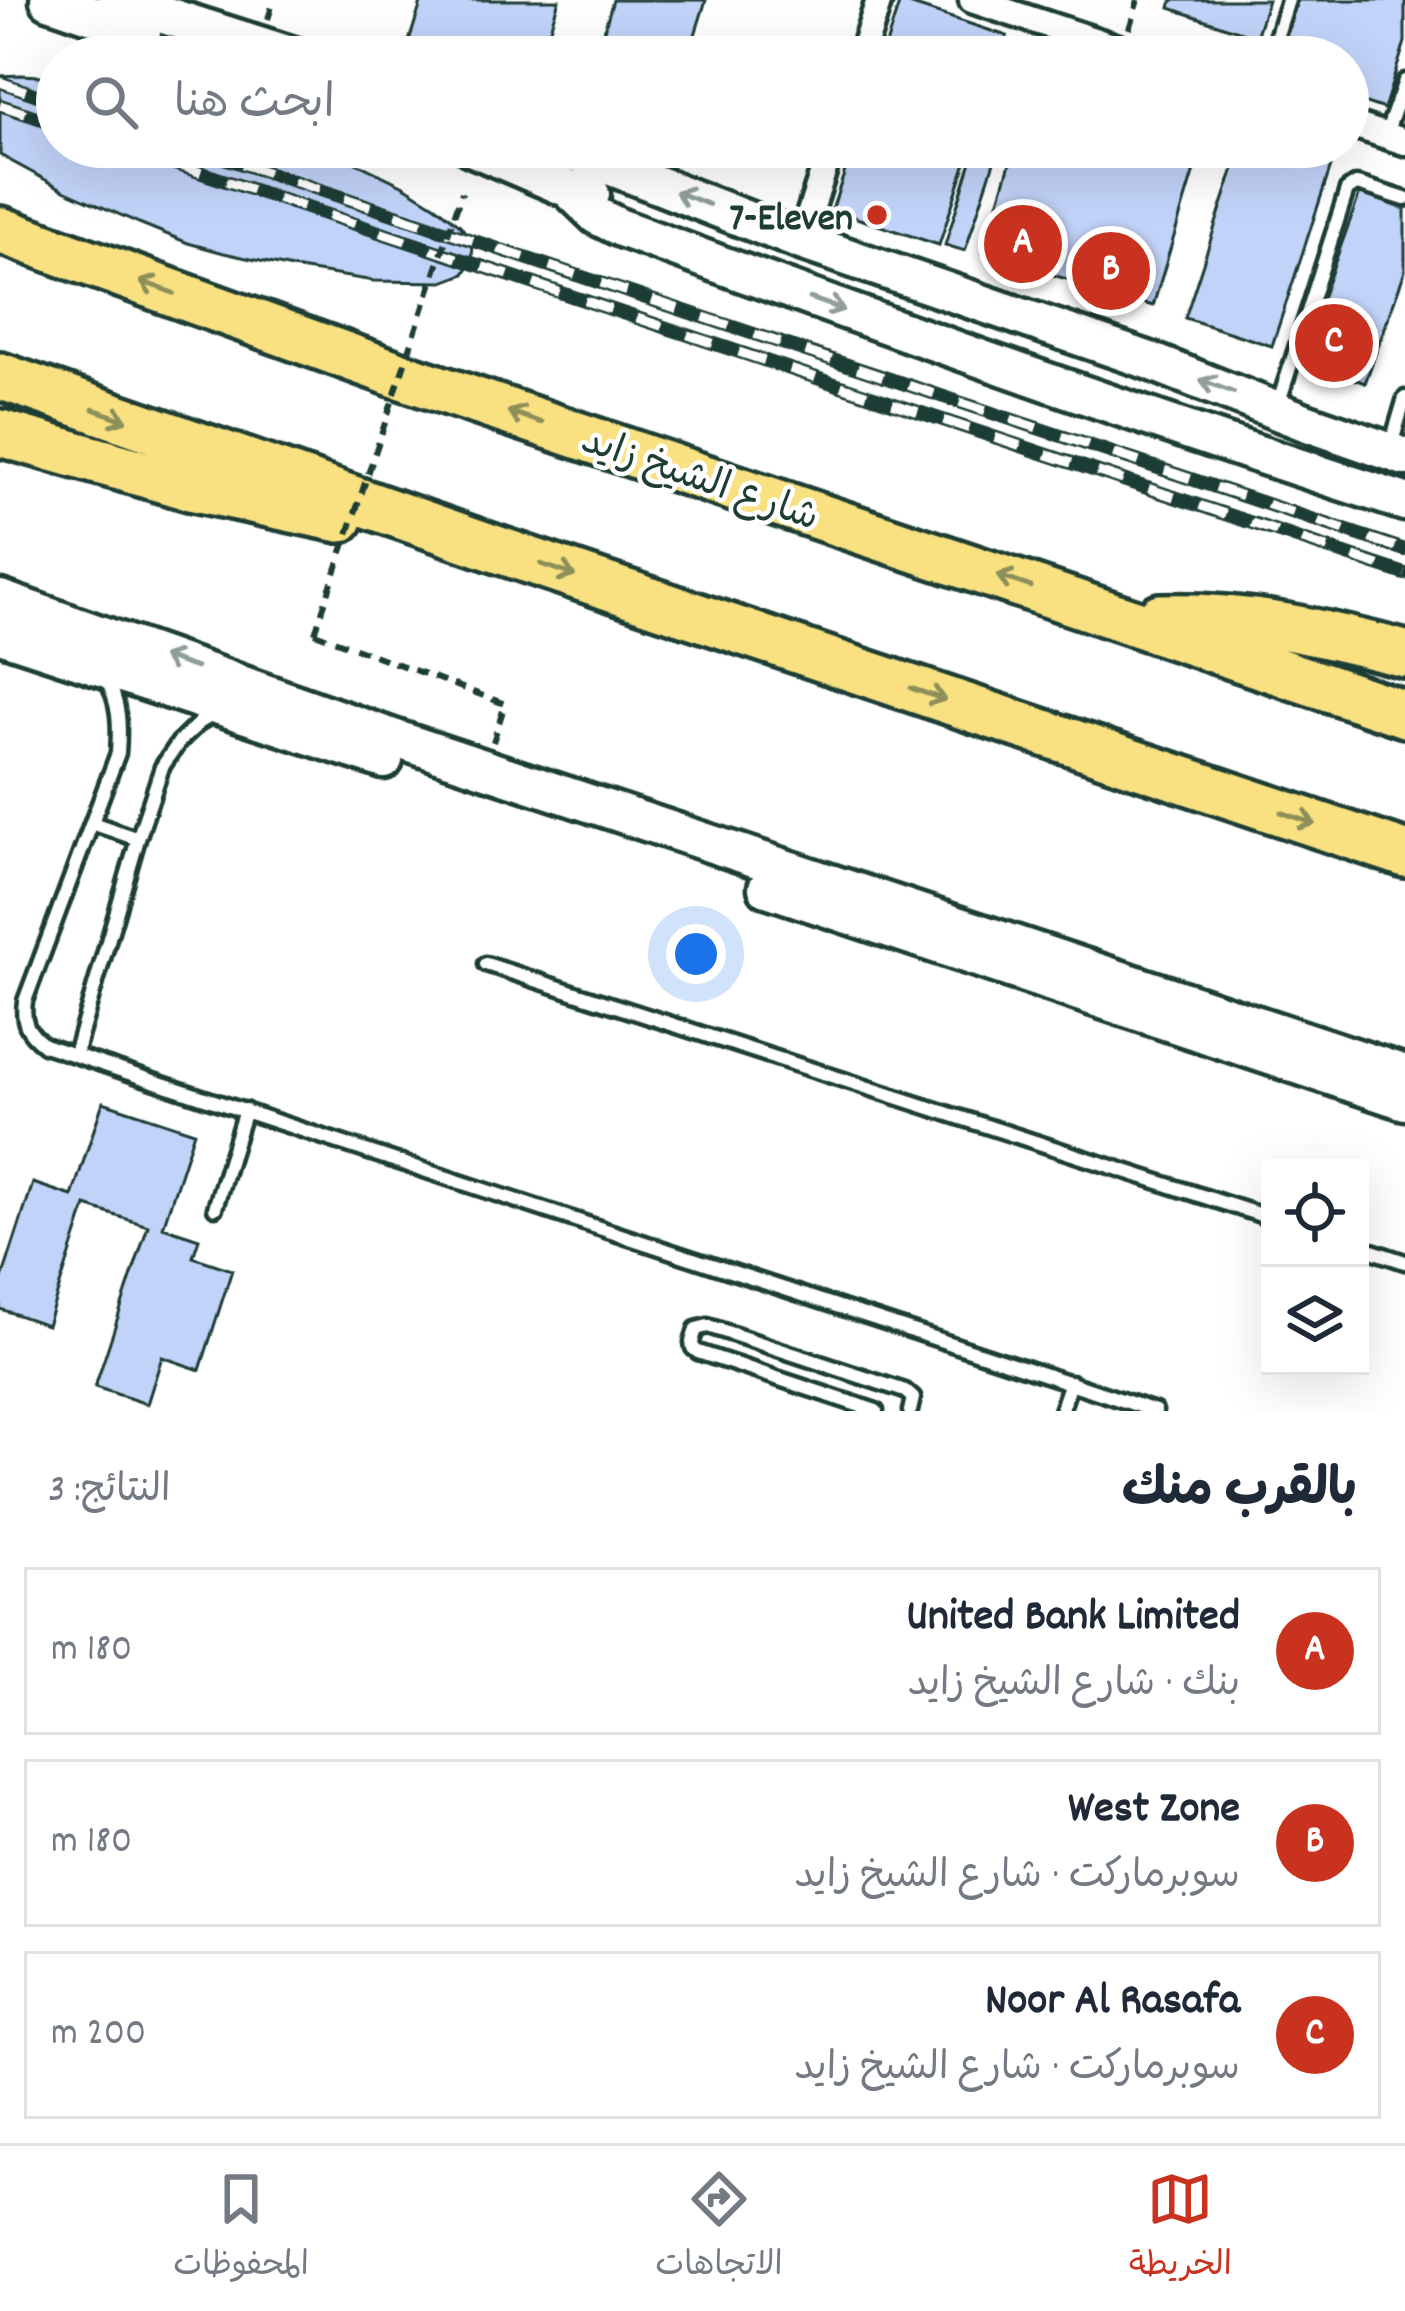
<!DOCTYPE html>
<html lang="ar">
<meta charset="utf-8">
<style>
:root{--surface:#fff;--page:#f6f6f7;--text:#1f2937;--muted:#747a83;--line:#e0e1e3;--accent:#c8321e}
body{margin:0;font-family:Dekko,"Playpen Sans Arabic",sans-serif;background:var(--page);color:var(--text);direction:rtl}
.controls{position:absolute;right:36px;bottom:36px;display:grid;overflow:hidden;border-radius:0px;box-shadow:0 12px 48px #0002}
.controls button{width:108px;height:108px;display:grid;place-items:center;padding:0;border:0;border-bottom:3px solid var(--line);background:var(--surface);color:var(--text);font:60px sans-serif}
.you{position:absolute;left:696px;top:954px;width:42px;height:42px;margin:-30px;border:9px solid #fff;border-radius:50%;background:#1a73e8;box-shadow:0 0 0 18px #1a73e833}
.badge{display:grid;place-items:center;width:78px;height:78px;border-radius:50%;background:var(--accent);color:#fff;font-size:39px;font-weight:700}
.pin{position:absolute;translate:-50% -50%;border:6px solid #fff;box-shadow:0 3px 12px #0006}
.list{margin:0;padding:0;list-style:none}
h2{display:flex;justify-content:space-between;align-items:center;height:156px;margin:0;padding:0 48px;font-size:51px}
h2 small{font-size:39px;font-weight:400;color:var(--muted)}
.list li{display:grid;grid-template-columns:78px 1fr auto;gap:36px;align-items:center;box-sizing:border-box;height:168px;margin:0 24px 24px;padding:0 24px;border:3px solid var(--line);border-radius:0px}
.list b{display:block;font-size:45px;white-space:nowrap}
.list p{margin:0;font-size:39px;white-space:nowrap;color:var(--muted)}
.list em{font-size:39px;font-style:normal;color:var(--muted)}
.icon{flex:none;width:66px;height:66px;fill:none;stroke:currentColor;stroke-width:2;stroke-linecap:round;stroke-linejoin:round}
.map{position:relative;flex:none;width:1405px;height:1411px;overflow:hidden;direction:ltr}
.search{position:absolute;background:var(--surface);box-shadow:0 12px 48px #0002;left:36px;right:36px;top:36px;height:132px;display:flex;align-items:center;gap:30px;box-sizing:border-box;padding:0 42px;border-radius:66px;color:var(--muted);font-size:45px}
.sheet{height:732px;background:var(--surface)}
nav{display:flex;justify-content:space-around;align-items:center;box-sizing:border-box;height:168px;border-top:3px solid var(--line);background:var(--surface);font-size:33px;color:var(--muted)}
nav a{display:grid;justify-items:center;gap:6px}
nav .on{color:var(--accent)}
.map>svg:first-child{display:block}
.building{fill:#c2d3f9;stroke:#1f3d34;stroke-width:3}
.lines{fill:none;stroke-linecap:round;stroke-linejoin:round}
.lane-casing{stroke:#1f3d34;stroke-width:21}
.street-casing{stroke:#1f3d34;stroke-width:33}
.secondary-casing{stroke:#1f3d34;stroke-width:45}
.highway-casing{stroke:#1f3d34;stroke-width:54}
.path{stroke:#1f3d34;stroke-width:6;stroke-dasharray:12 9;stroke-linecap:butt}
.lane{stroke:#fff;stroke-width:12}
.street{stroke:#fff;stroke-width:24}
.secondary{stroke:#fff;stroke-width:36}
.highway{stroke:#f9e181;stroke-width:45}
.rail-casing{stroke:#1f3d34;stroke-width:14}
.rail{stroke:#fff;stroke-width:9;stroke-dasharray:27;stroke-linecap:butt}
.path-bridge{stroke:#1f3d34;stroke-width:6;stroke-dasharray:12 9;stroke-linecap:butt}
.oneway{stroke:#8f9e9a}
.oneway2{stroke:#8c8f5a}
.poi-dot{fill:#c8321e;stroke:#fff;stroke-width:4.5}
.labels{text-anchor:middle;stroke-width:9;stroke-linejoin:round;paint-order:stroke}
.poi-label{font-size:39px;font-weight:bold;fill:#1f3d34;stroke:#fff;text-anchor:end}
.street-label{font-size:39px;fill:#1f3d34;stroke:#fff}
</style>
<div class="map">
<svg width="1405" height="1411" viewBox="0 0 1405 1411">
<rect width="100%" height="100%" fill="#fff"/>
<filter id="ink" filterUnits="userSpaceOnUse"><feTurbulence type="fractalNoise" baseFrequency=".00833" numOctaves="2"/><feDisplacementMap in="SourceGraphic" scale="24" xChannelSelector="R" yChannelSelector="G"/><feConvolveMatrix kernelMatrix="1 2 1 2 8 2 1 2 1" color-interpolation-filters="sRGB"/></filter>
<g filter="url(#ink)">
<path class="building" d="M 422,0 L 559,0 L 541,57 L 404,57 Z
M 613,0 L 706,0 L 688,57 L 564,57 L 569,41 L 598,50 Z
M 1172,0 L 1268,0 L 1256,37 L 1170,8 Z
M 1294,0 L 1405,0 L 1405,42 L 1384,109 L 1348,97 L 1348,57 L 1276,57 Z
M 900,1 L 1007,36 L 1000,57 L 882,57 Z
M 21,75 L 57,77 L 57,147 L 323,147 L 404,186 L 436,206 L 460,225 L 473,243 L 472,260 L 464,274 L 443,282 L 374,281 L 292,268 L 224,253 L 188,243 L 139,223 L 66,191 L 0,155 L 0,76 Z
M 853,147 L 971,147 L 939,245 L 832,210 Z
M 1015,147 L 1201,147 L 1153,306 L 983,253 Z
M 1241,147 L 1325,147 L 1336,151 L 1272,346 L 1185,318 Z
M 973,155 L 994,162 L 965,251 L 945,245 Z
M 1360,193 L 1405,209 L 1405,271 L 1365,383 L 1300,359 Z
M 103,1102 L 194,1132 L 163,1227 L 199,1239 L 193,1257 L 232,1270 L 200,1370 L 162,1357 L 147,1404 L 95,1387 L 148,1226 L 86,1206 L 47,1325 L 0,1309 L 0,1285 L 33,1183 L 72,1196 Z"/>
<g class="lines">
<defs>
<path id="lane" d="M 1270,57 L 1288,0
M 1386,134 L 1405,81
M 1277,408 L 1347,190 L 1356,184 L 1361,185 L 1405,199
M 1391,445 L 1405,398
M 106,679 C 120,703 120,726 118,753 L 25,1001 C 22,1022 27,1032 44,1045 L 1155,1411
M 92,823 L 138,839
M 486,964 L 1270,1218
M 75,1054 L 138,839 L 162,767 L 179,742 L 200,722 L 216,713
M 215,1208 L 245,1110
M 1360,1247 L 1405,1262
M 876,1411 L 698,1352 L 693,1348 L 692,1342 L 696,1329 L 708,1326 L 905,1391 L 913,1398 L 910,1411
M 1061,1411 L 1071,1382"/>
<path id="street" d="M 972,0 L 1145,57
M 861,57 L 879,0
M 1348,123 L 1405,142
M 801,241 L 831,147"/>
<path id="secondary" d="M 49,0 L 142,32
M 117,0 L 296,57
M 471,147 L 569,189 L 591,194
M 561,147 L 801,241 L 1150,361 L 1305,422 L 1405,457
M 569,189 L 597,216 L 621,228 C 880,324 1142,418 1405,502
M 0,599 L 390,737 L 1405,1074
M 0,634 L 384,760
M 767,888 L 1405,1101"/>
<path id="highway" d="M 0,230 L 399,375 L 1405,714
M 0,376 L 499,550 L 1405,854
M 0,433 L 190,487 L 340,519
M 1160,617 C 1245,614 1324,633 1405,654"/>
</defs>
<use href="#lane" class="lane-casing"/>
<use href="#street" class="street-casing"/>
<use href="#secondary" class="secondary-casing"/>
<use href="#highway" class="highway-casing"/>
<path class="path" d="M 268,19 L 274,0
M 1129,29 L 1138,0
M 315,633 L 505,704 L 493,742"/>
<use href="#lane" class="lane"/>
<use href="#street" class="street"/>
<use href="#secondary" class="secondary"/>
<use href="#highway" class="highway"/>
<defs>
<path id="rail" d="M 0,82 L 57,102
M 0,105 L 57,124
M 124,147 L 1405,574
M 191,147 L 1405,550"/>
</defs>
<use href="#rail" class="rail-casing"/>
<use href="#rail" class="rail"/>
<path class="path-bridge" d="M 315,633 L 462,192"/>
</g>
<defs><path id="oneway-shaft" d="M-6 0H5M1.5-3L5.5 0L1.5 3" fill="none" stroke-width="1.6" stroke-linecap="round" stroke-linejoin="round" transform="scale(3)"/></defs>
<g class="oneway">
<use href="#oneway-shaft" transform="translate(692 198) rotate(-159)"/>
<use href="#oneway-shaft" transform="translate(827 304) rotate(19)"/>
<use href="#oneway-shaft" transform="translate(1217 386) rotate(-159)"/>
<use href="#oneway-shaft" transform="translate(179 662) rotate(-161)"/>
</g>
<g class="oneway2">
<use href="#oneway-shaft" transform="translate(157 287) rotate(-160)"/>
<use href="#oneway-shaft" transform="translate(110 415) rotate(19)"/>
<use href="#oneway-shaft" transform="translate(525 417) rotate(-161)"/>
<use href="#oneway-shaft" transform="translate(558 570) rotate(19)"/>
<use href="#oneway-shaft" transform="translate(1014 581) rotate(-161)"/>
<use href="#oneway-shaft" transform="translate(928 694) rotate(19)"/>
<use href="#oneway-shaft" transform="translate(1298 818) rotate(19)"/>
</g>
</g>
<circle class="poi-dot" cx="877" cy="215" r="12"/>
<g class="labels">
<g class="poi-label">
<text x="853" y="229">7-Eleven</text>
</g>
<g class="street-label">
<text transform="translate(701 476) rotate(19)" y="14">شارع الشيخ زايد</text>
</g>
</g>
</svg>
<div class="controls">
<button><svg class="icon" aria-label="locate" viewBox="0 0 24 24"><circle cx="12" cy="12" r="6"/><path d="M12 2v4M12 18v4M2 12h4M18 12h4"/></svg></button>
<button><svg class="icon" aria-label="layers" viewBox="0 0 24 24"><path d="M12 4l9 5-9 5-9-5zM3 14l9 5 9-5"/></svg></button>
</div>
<div class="you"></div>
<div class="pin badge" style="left:1023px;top:244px">A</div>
<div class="pin badge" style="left:1111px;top:271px">B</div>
<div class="pin badge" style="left:1334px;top:343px">C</div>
<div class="search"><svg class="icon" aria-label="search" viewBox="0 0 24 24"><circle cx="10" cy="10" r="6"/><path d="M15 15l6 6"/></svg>ابحث هنا</div>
</div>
<section class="sheet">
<h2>بالقرب منك<small>النتائج: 3</small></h2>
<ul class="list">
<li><span class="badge">A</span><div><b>United Bank Limited</b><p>بنك · شارع الشيخ زايد</p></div><em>180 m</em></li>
<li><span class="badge">B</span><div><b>West Zone</b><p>سوبرماركت · شارع الشيخ زايد</p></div><em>180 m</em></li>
<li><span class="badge">C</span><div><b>Noor Al Rasafa</b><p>سوبرماركت · شارع الشيخ زايد</p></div><em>200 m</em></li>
</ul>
</section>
<nav>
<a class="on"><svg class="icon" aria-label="map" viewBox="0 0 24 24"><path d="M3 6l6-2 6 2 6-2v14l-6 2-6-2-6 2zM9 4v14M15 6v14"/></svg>الخريطة</a>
<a><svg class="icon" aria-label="directions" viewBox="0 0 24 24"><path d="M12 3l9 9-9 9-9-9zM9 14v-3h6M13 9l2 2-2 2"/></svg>الاتجاهات</a>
<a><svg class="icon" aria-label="saved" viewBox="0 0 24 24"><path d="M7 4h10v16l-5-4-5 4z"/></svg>المحفوظات</a>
</nav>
